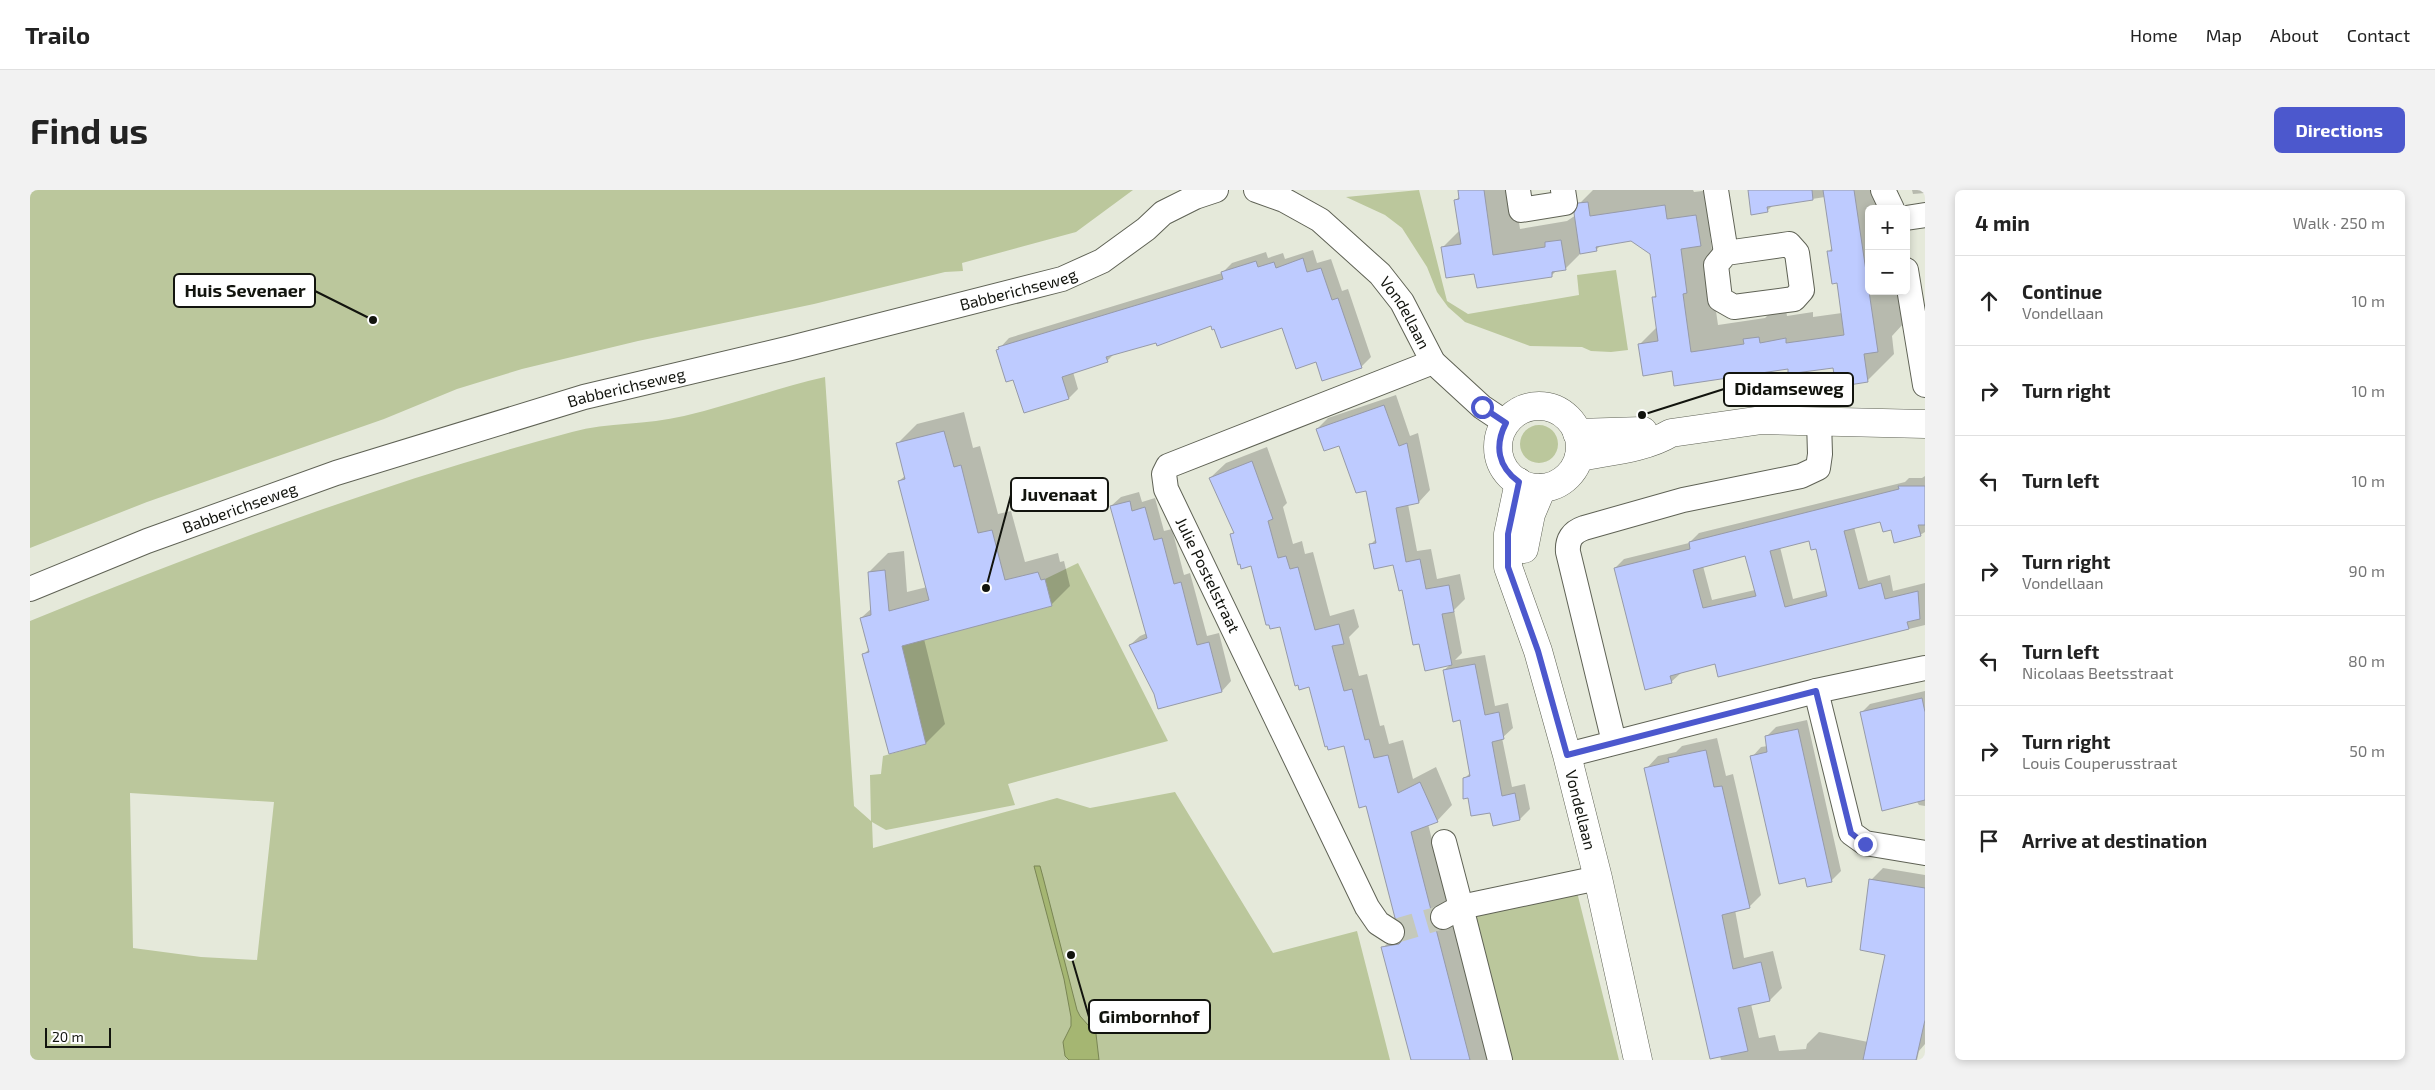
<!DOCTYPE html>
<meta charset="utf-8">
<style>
:root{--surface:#fff;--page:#f2f2f2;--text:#222;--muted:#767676;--line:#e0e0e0;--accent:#4c58cd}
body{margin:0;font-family:"Exo 2",sans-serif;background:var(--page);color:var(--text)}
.controls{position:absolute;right:15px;top:15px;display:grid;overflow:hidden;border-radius:8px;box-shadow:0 2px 8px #0003}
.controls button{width:45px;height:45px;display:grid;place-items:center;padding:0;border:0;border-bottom:1px solid var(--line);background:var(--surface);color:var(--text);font:25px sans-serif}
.scale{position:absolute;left:15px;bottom:12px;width:66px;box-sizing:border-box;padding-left:5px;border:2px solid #12140e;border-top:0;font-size:14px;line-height:18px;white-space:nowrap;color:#12140e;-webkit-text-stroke:4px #fff;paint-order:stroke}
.stop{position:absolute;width:15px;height:15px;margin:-11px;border:4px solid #4c58cd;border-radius:50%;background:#fff}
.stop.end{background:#4c58cd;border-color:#fff;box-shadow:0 1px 5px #0008}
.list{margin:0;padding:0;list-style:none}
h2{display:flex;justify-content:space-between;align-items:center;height:65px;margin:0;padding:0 20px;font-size:21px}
h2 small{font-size:16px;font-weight:400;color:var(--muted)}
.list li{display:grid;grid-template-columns:32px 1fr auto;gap:15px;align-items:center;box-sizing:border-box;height:90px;padding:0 20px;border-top:1px solid var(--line)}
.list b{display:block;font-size:19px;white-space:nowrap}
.list p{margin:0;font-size:16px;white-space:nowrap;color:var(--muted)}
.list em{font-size:16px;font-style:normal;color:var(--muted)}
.icon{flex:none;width:28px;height:28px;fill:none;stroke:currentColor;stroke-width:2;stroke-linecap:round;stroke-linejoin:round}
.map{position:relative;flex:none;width:1895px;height:870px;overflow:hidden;border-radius:8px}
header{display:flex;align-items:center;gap:30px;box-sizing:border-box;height:70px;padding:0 25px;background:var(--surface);border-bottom:1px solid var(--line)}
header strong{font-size:24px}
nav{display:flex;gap:28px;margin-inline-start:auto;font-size:18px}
.intro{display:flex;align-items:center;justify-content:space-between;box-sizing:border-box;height:120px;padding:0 30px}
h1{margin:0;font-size:35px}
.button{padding:12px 22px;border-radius:8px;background:var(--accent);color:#fff;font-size:18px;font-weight:700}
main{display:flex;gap:30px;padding:0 30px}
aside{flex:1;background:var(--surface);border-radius:8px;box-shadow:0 2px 8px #0003}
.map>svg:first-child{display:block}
.green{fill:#bbc79c;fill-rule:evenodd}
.water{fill:#a5b672;stroke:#798554}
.shadow{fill:#0003;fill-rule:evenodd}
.building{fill:#becbff;stroke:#969aa8;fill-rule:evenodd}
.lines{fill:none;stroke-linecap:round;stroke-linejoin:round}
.street-tunnel{stroke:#c5c9bb;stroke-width:24;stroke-dasharray:24 12;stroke-linecap:butt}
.street-casing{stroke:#5f6255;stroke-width:26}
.secondary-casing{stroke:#5f6255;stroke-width:29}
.street{stroke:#fff;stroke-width:24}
.secondary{stroke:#fff;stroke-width:28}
.route{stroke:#4c58cd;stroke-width:6}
.labels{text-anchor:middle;stroke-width:4;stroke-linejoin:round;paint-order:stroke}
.street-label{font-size:16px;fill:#12140e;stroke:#fff}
.leader{fill:none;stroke:#12140e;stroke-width:2}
.callout-dot{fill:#12140e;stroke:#fff;stroke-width:2}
.callout{fill:#fff;stroke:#12140e;stroke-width:2}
.callout-label{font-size:18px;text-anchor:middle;font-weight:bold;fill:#12140e}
</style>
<header>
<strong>Trailo</strong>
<nav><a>Home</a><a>Map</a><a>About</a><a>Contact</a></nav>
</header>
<div class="intro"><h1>Find us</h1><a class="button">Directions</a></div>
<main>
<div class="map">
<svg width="1895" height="870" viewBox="0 0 1895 870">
<rect width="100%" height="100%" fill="#e5e9da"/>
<path class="green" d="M 0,0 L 1103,0 L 1046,42 L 932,73 L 933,81 L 915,82 L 784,114 L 608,151 L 492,179 L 427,199 L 354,229 L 117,312 L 0,358 Z
M 1389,0 L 1417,111 L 1438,124 L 1549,105 L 1547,85 L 1586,80 L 1598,160 L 1581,162 L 1561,161 L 1552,157 L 1500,156 L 1435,132 L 1418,117 L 1407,102 L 1397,77 L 1372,38 L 1355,25 L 1316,7 Z
M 795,187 L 824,616 L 841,631 L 840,585 L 851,584 L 853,566 L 896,554 L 870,456 L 1022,416 L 1015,389 L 1048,373 L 1138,551 L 978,594 L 985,615 L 856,640 L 842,632 L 843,658 L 1027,608 L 1060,618 L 1145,602 L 1243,763 L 1327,741 L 1360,870 L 0,870 L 0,431 C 177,359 357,291 542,242 C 578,232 617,235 654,226 C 701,215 747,198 795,187 ZM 100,603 L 244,612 L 227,770 L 171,767 L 103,758 Z
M1490 254a19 19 0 1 1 38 0a19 19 0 1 1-38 0Z
M 1547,702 L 1589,870 L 1482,870 L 1444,727 L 1495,709 Z"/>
<path class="water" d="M 1004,676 L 1010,676 L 1013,687 L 1047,820 L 1050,826 L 1066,844 L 1069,870 L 1039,870 L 1035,866 L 1033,852 L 1041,836 L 1041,827 L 1034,789 Z"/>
<path class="shadow" d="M 1429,0 L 1484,0 L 1490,39 L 1537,31 L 1546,25 L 1549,14 L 1563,0 L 1663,0 L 1664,2 L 1681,0 L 1697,28 L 1680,45 L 1684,75 L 1680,79 L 1688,135 L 1735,128 L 1741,122 L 1756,120 L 1757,126 L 1783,122 L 1783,127 L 1812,123 L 1808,92 L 1798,62 L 1803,57 L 1795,7 L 1743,15 L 1737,21 L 1719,0 L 1855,0 L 1857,19 L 1839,19 L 1839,101 L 1870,101 L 1874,133 L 1862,146 L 1864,164 L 1837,191 L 1804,176 L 1643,180 L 1610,154 L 1627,137 L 1623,108 L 1627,104 L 1621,63 L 1601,50 L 1572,54 L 1566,60 L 1552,62 L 1535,79 L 1527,80 L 1521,86 L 1445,83 L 1413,57 L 1430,40 L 1426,10 L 1430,6 Z
M 1882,0 L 1895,0 L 1895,3 L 1883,4 Z
M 1283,60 L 1287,73 L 1301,69 L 1312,101 L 1318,99 L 1341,167 L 1331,177 L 1286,170 L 1253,137 L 1185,137 L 1182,134 L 1085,163 L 1077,171 L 1043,182 L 1048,199 L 1039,208 L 984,188 L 967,161 L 979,148 L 1192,83 L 1202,73 L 1236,62 L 1238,68 L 1253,63 L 1255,69 Z
M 1366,205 L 1380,246 L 1388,243 L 1400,300 L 1389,312 L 1378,314 L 1387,361 L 1401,359 L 1407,389 L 1430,384 L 1435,409 L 1424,420 L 1432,463 L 1425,470 L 1455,465 L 1465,516 L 1478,513 L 1483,538 L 1472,548 L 1482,597 L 1495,594 L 1500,619 L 1490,629 L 1461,621 L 1435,588 L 1441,582 L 1431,529 L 1414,480 L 1420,475 L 1390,453 L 1364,374 L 1341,354 L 1346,349 L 1337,300 L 1310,254 L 1287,239 L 1298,228 Z
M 934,222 L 943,258 L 950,256 L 968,324 L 981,321 L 995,372 L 1028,363 L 1030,372 L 1034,371 L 1040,396 L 1021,415 L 894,449 L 915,534 L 896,553 L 834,464 L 839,459 L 831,428 L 842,418 L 839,382 L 858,363 L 874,361 L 877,402 L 897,397 L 869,291 L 876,285 L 867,254 L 887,234 Z
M 1237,257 L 1257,313 L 1253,317 L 1263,354 L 1272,351 L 1275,364 L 1283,362 L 1300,426 L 1324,419 L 1329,437 L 1319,447 L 1329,486 L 1337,484 L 1350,536 L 1354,535 L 1359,554 L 1373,550 L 1383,589 L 1406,577 L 1422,615 L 1407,631 L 1398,634 L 1416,704 L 1416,718 L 1421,723 L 1459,870 L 1382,870 L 1353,758 L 1368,742 L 1377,741 L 1337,614 L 1315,555 L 1280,496 L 1222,375 L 1201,345 L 1205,341 L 1180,288 L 1196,273 Z
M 1895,286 L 1895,342 L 1890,345 L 1862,339 L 1851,331 L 1824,337 L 1838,391 L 1860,385 L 1863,401 L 1895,393 L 1895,435 L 1689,486 L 1686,472 L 1651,483 L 1641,492 L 1585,378 L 1594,369 L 1659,353 L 1669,343 L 1875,292 L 1879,288 L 1892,288 ZM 1780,349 L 1787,358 L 1797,400 L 1763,409 L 1750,357 ZM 1716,365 L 1725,400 L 1682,410 L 1673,376 Z
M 1109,302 L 1112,312 L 1125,308 L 1134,341 L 1142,339 L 1154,385 L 1160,383 L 1177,446 L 1189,443 L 1201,491 L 1192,501 L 1125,504 L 1100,455 L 1110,446 L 1117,443 L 1081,316 L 1091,307 Z
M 1895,501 L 1895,616 L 1889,615 L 1831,523 L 1840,514 Z
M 1777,530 L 1811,681 L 1802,690 L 1778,696 L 1776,687 L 1722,567 L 1731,557 L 1738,556 L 1737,546 L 1746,537 Z
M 1687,548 L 1696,586 L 1703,584 L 1731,705 L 1719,717 L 1705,720 L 1714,768 L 1743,761 L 1752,798 L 1740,810 L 1721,814 L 1729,848 L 1745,845 L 1749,861 L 1776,859 L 1777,854 L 1789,842 L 1838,852 L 1857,764 L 1841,690 L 1853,678 L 1895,685 L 1895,854 L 1889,861 L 1887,870 L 1691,870 L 1616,579 L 1628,566 L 1646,562 L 1652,556 Z"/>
<path class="building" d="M 1428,0 L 1454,0 L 1463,65 L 1515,57 L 1515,52 L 1531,50 L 1536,80 L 1522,82 L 1522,87 L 1447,98 L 1444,84 L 1416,88 L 1411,57 L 1431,54 L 1424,10 L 1429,9 Z
M 1718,0 L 1782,0 L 1783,10 L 1737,17 L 1738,22 L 1721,25 Z
M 1793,0 L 1824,0 L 1848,162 L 1834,164 L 1838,192 L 1806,197 L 1803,178 L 1758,184 L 1758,179 L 1644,196 L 1642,181 L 1613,186 L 1608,154 L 1628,151 L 1622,107 L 1626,107 L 1620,64 L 1601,51 L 1566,57 L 1567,61 L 1550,64 L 1544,23 L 1548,13 L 1558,12 L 1560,26 L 1635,15 L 1637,29 L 1666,25 L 1671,56 L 1651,59 L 1657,103 L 1653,104 L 1661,162 L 1714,154 L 1713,149 L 1729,147 L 1730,153 L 1756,148 L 1756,153 L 1814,145 L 1807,93 L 1802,94 L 1797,61 L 1802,61 Z
M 1273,68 L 1277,82 L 1291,78 L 1302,110 L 1308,108 L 1332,178 L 1292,191 L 1286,172 L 1266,179 L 1252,138 L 1191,158 L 1184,139 L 1182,140 L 1181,136 L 1127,156 L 1126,153 L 1076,167 L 1078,172 L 1032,187 L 1039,209 L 994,223 L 983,190 L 976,192 L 966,160 L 969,159 L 968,157 L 1193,89 L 1191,82 L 1226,71 L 1228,77 L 1244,72 L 1246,78 Z
M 1354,215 L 1369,256 L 1377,253 L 1389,313 L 1366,318 L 1376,372 L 1390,369 L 1396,399 L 1419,395 L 1424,422 L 1412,424 L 1422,475 L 1395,481 L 1389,454 L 1383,455 L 1372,400 L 1369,401 L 1363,375 L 1344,379 L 1339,354 L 1346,353 L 1336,301 L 1326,303 L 1309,256 L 1294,261 L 1286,239 Z
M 914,241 L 924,277 L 931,275 L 948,343 L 962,340 L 975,390 L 1008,382 L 1011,390 L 1015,389 L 1022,416 L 872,456 L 896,554 L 859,564 L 832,464 L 839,462 L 830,428 L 841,425 L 838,382 L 855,380 L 859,421 L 899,410 L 868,291 L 875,289 L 866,253 Z
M 1222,271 L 1243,329 L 1238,331 L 1248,368 L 1256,366 L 1260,379 L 1268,377 L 1285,440 L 1309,434 L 1314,454 L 1302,456 L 1314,501 L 1322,499 L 1335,550 L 1339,549 L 1344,568 L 1358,565 L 1368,603 L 1390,592 L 1408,632 L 1381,642 L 1401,720 L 1401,733 L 1406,739 L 1440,870 L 1381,870 L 1351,757 L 1369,754 L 1374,749 L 1376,742 L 1374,735 L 1365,728 L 1336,616 L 1329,618 L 1314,556 L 1298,560 L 1297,556 L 1295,557 L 1279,497 L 1269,500 L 1268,495 L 1265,496 L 1250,437 L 1240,439 L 1239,435 L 1236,435 L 1221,376 L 1211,379 L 1210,374 L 1208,375 L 1200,344 L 1204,343 L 1179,288 Z
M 1868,296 L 1895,296 L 1895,335 L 1888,335 L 1891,346 L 1864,353 L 1861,340 L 1853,342 L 1850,332 L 1814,341 L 1829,399 L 1851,393 L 1855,409 L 1888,401 L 1890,429 L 1877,432 L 1879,439 L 1688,487 L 1685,474 L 1640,486 L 1642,493 L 1615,500 L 1584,378 L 1660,359 L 1659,352 L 1869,299 ZM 1779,351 L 1781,360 L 1786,359 L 1797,406 L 1755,417 L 1740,361 ZM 1715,366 L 1726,406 L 1673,418 L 1663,380 Z
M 1100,311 L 1102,321 L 1115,317 L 1124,350 L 1132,348 L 1144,394 L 1151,392 L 1167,455 L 1179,452 L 1192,502 L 1128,519 L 1124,504 L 1099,455 L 1117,448 L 1080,316 Z
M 1445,474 L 1455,525 L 1469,522 L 1474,549 L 1462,552 L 1472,606 L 1485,603 L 1490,630 L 1463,636 L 1460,623 L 1441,626 L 1438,608 L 1433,609 L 1433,588 L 1440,586 L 1430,530 L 1423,532 L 1413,480 Z
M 1892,508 L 1895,522 L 1895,610 L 1852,621 L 1830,522 Z
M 1768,539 L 1802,692 L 1777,697 L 1775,688 L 1749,694 L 1720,566 L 1737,562 L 1735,546 Z
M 1676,560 L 1684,597 L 1692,596 L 1720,718 L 1692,725 L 1703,779 L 1731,772 L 1740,811 L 1708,818 L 1718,861 L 1680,869 L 1614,578 L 1639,572 L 1638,568 Z
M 1839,689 L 1895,698 L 1895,830 L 1886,870 L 1833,870 L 1855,765 L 1830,760 Z"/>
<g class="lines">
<path class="street-tunnel" d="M 1362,742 L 1413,727"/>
<defs>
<g id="street">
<path id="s1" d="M 1226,0 L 1254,10 L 1290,30 L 1350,84 L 1372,112 L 1403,172 L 1452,217 L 1476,233"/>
<path d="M 1488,0 L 1491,20 L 1535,13 L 1533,0"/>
<path d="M 1686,0 L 1696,63"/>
<path d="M 1853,0 L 1862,19"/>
<path d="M 1876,28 L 1895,25"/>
<path d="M 1759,54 L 1767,63 L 1772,100 L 1764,109 L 1704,117 L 1690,109 L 1686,75 L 1696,63 Z"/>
<path d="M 1876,80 L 1895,195"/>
<path id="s2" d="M 0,399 L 117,351 L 306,283 L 554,207 L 761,158 L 1032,89 L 1072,71 L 1116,39 L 1133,23 L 1165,7 L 1186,0"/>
<path d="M 1786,501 L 1821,643 L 1835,653 L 1895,663"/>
<path d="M 1584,552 L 1538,362 C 1537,350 1542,342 1554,338 L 1653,310 L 1771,286 L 1788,278 L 1790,264 L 1789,231"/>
<path d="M 1537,565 L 1786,501 L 1895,478"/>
<path d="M 1413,727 L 1431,717 L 1414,652"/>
<path d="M 1362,742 L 1348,733 L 1337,717 L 1136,299 L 1134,284 L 1138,276 L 1403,172"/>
<path d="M 1470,870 L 1431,717 L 1568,688"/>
</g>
<g id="secondary">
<circle cx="1509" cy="257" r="41"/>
<path d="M 1547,243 L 1613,241"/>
<path d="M 1549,267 C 1579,261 1614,259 1641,243 L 1732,230 L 1895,234"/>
<path id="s3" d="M 1489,292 L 1478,344 L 1478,377 L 1508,461 L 1537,565 L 1568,688 L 1608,870"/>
<path d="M 1494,359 L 1501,324 L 1512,298"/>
</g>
</defs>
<use href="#street" class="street-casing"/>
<use href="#secondary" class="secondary-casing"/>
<use href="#street" class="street"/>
<use href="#secondary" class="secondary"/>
</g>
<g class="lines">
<path class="route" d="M 1452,217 L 1476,233 C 1464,256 1468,277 1489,292 L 1478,344 L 1478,377 L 1508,461 L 1537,565 L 1786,501 L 1821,643 L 1835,654"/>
</g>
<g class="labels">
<g class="street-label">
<text dy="6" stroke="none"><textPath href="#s2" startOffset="1034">Babberichseweg</textPath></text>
<text dy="6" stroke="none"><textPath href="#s1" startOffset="198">Vondellaan</textPath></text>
<text dy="6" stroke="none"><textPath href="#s2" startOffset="630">Babberichseweg</textPath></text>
<text dy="6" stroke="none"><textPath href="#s2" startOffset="225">Babberichseweg</textPath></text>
<text transform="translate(1178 385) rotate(64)" y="6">Julie Postelstraat</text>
<text dy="6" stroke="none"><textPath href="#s3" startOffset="340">Vondellaan</textPath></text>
</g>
</g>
<path class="leader" d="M343 130L285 101M1612 225L1694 199M956 398L981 305M1041 765L1059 827"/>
<g class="callout-dot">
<circle cx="343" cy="130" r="5"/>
<circle cx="1612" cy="225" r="5"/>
<circle cx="956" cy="398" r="5"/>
<circle cx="1041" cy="765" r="5"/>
</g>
<g class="callout">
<rect x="144" y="84" width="141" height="33" rx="5"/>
<rect x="1694" y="183" width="129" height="33" rx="5"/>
<rect x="981" y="288" width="97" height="33" rx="5"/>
<rect x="1059" y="810" width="121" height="33" rx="5"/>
</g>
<g class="callout-label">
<text x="215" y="107">Huis Sevenaer</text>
<text x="1759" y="205">Didamseweg</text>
<text x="1029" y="311">Juvenaat</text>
<text x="1119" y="833">Gimbornhof</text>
</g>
</svg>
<div class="controls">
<button>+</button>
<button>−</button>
</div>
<div class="scale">20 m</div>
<div class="stop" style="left:1452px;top:217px"></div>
<div class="stop end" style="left:1835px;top:654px"></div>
</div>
<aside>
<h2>4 min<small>Walk · 250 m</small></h2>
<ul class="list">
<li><svg class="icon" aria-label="ahead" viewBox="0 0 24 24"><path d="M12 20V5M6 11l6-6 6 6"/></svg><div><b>Continue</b><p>Vondellaan</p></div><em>10 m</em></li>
<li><svg class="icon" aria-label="right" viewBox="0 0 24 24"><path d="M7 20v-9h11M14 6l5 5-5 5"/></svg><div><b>Turn right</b></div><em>10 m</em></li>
<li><svg class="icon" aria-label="left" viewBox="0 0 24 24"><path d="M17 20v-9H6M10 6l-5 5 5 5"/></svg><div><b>Turn left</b></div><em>10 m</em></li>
<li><svg class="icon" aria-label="right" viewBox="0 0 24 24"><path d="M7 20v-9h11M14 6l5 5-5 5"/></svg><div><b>Turn right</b><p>Vondellaan</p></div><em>90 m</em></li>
<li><svg class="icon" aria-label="left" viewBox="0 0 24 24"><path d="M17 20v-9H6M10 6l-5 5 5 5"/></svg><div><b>Turn left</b><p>Nicolaas Beetsstraat</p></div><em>80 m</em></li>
<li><svg class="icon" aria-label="right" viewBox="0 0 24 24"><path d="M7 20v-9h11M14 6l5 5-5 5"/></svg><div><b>Turn right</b><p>Louis Couperusstraat</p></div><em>50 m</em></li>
<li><svg class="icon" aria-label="arrive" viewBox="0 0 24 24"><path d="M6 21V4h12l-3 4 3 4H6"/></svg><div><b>Arrive at destination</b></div></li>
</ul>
</aside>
</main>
